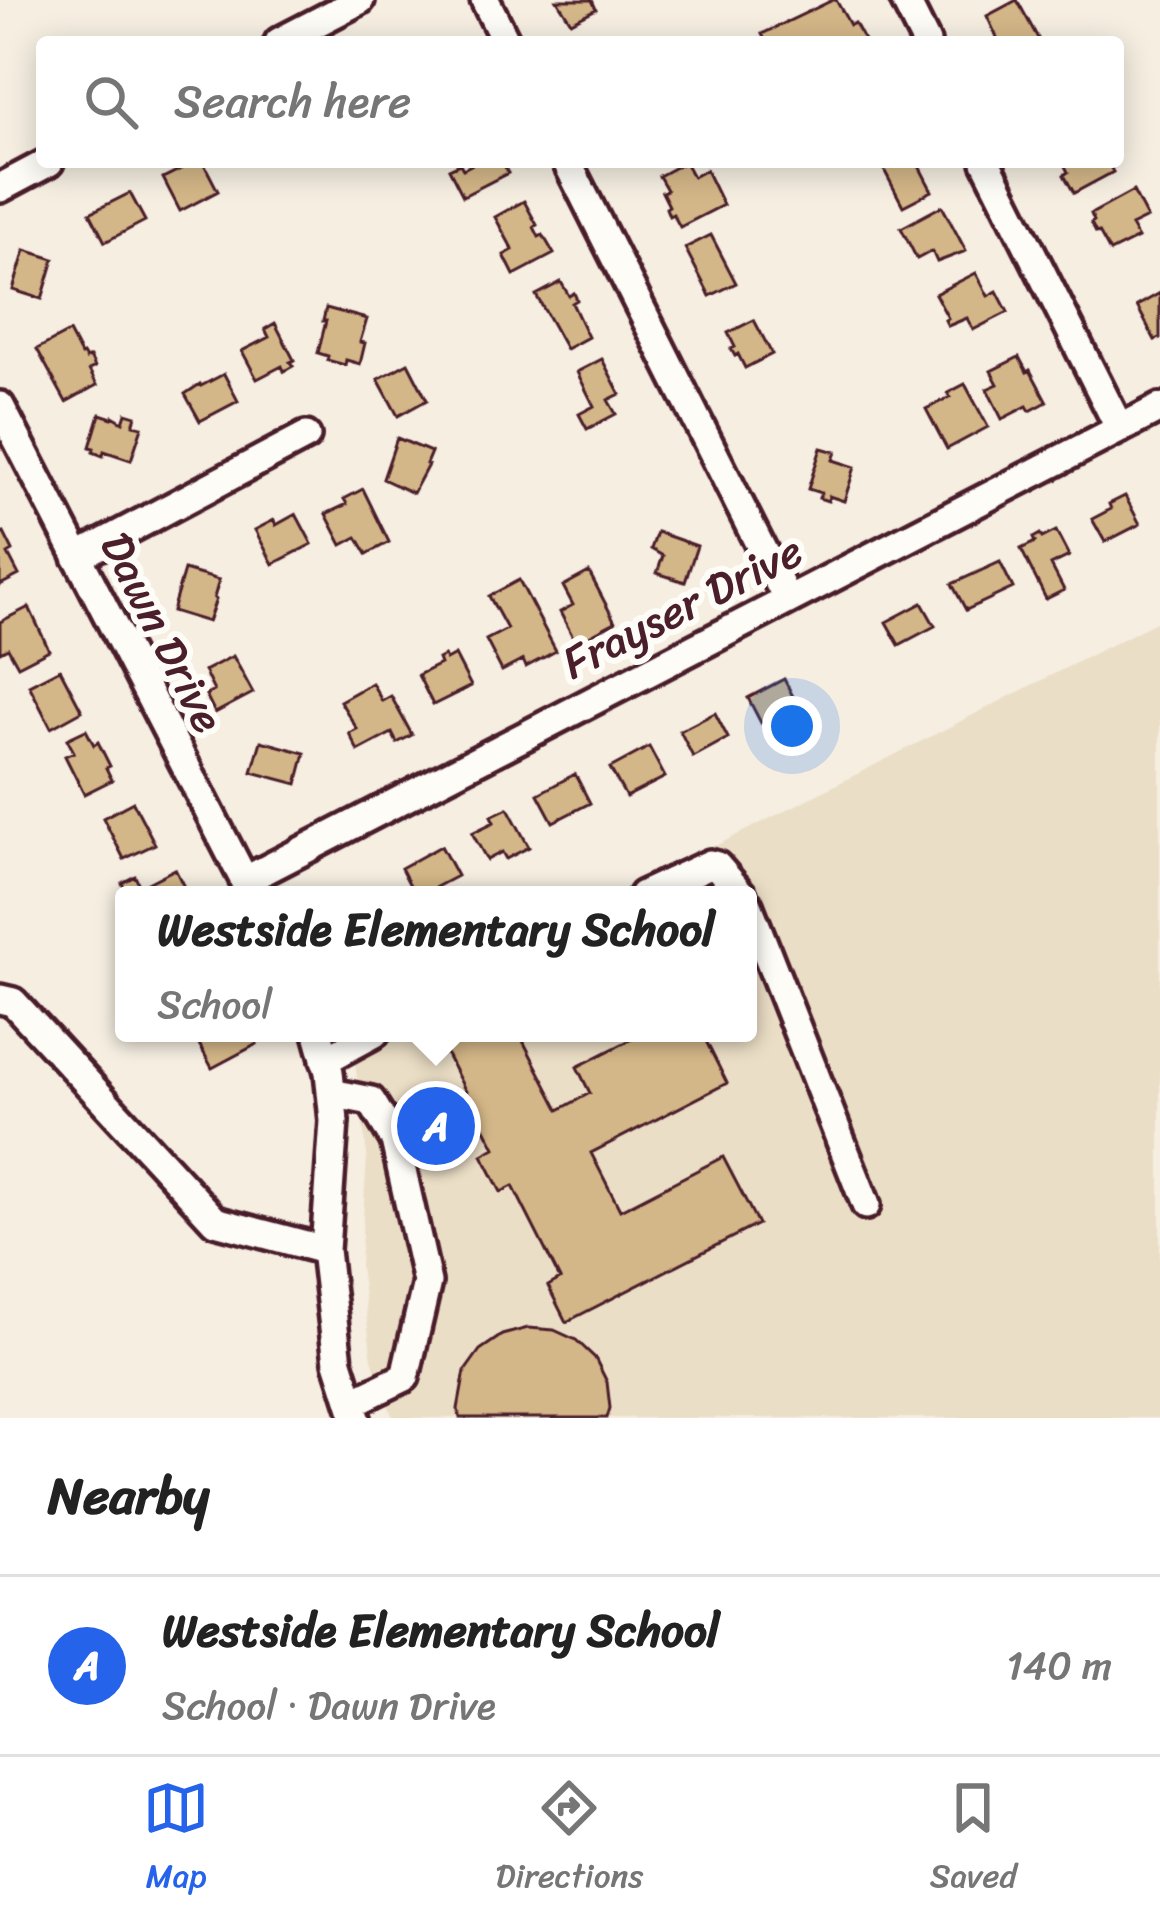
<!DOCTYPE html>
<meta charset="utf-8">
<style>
:root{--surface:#fff;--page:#f2f2f2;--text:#222;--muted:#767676;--line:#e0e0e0;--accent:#2563eb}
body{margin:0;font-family:Sriracha,sans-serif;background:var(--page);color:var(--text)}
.you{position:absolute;left:792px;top:726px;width:42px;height:42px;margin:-30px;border:9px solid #fff;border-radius:50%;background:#1a73e8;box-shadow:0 0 0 18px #1a73e833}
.badge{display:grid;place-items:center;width:78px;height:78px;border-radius:50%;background:var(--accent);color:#fff;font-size:39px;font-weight:700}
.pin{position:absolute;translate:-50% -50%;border:6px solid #fff;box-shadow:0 3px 12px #0006}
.popup{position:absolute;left:115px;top:886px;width:642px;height:156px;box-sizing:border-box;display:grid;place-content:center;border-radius:12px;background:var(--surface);filter:drop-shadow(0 3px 9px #0005);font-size:39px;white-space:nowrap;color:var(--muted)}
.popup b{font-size:45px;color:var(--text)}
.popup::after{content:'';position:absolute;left:50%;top:100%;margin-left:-24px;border:24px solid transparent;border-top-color:var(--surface)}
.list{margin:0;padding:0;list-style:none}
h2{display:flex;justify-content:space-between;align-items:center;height:156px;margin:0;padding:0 48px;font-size:51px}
h2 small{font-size:39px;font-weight:400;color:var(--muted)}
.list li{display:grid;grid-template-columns:78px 1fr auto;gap:36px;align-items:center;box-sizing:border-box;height:180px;padding:0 48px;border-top:3px solid var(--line)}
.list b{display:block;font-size:45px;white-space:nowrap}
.list p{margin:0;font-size:39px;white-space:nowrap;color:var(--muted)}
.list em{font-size:39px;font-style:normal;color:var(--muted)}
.icon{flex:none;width:66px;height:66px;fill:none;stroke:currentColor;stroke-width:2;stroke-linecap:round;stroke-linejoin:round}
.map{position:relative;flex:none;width:1160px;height:1418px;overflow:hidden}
.search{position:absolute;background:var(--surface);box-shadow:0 6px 30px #0003;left:36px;right:36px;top:36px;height:132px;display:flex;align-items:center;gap:30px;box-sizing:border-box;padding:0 42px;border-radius:12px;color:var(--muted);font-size:45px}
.sheet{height:336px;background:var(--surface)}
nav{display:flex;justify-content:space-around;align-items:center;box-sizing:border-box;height:168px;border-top:3px solid var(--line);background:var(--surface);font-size:33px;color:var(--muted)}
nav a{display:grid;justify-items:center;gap:6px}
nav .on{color:var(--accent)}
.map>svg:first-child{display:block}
.built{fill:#ebdec6}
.building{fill:#d4b788;stroke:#4a1f2b;stroke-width:3}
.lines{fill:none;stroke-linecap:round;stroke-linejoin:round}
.minor-casing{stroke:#4a1f2b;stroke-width:36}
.minor{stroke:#fdfcf7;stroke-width:27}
.labels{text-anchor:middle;stroke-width:12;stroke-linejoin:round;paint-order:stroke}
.street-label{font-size:45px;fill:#4a1f2b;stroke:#fdfcf7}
</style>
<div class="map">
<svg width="1160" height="1418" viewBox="0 0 1160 1418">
<rect width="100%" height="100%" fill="#f5eee1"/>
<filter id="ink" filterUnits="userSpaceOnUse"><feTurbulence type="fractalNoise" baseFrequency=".00833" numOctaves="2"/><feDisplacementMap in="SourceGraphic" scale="24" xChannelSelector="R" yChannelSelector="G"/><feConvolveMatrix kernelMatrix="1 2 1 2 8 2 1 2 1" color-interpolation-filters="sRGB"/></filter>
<g filter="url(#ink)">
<path class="built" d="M 1160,620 L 1160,1418 L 393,1418 L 372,1359 L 360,1266 L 367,1155 L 351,1033 L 748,1033 L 748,895 L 619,895 Z"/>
<path class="building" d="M 557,0 L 592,0 L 596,9 L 571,22 Z
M 833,0 L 836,0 L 850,25 L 855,23 L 865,42 L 766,42 L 762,34 Z
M 1017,0 L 1040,42 L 999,42 L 987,16 Z
M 195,162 L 203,162 L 218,191 L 180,211 L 163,178 Z
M 469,162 L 502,162 L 508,173 L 463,196 L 449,169 L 460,164 L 463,169 L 471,165 Z
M 685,162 L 693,177 L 706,170 L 723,205 L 680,227 L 673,214 L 669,216 L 666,208 L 669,206 L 662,192 L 667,190 L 659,176 Z
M 880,162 L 921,162 L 918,164 L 932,191 L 903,206 Z
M 1063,162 L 1108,162 L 1113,172 L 1074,193 L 1064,175 L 1068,172 Z
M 1133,191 L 1147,218 L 1131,226 L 1138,238 L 1110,252 L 1099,232 L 1096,233 L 1091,223 L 1094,221 L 1091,214 Z
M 130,193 L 145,221 L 105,242 L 90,213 Z
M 524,201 L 537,225 L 534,227 L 539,237 L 543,235 L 554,254 L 514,275 L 504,255 L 513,250 L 495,217 Z
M 942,206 L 966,251 L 937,262 L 932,251 L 917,259 L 901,228 Z
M 711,235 L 736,283 L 710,296 L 685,248 Z
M 25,250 L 54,259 L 42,299 L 13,290 Z
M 976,273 L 988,296 L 997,291 L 1008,312 L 973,330 L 967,318 L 948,326 L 945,320 L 948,318 L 935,294 Z
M 561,282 L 569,296 L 574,293 L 577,300 L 572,303 L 588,337 L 566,349 L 536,295 Z
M 1160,293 L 1160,338 L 1155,340 L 1137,306 Z
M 326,308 L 367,319 L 360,342 L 365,343 L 360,364 L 346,360 L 345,365 L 327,360 L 328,356 L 318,353 L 326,321 L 323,321 Z
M 754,320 L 772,354 L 745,368 L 738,354 L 735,356 L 731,349 L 735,347 L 728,333 Z
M 275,323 L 294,360 L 290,362 L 293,366 L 284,371 L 282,366 L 257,379 L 242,351 L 269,337 L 265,329 Z
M 69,332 L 81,355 L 83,354 L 86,359 L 90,357 L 95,367 L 89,370 L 97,385 L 66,402 L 37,349 Z
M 1019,357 L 1027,372 L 1030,370 L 1047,402 L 1030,411 L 1027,406 L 1002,419 L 987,389 L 998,384 L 991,371 Z
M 602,359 L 620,394 L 608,400 L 616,414 L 587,429 L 579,414 L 594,406 L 577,372 Z
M 408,363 L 427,400 L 398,416 L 378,379 Z
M 224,374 L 238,401 L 200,421 L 185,394 L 200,384 L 201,386 Z
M 965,384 L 988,427 L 947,449 L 926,409 L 950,397 L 948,393 Z
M 126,413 L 136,416 L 133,425 L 142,427 L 131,460 L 104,451 L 103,456 L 93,452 L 94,448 L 90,447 L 100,414 L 112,418 L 113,416 L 123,422 Z
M 397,438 L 431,452 L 426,464 L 428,465 L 413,493 L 383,479 Z
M 821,448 L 836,452 L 833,460 L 855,467 L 844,501 L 829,496 L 828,501 L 819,498 L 821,493 L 808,489 Z
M 363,489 L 389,542 L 367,554 L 357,537 L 342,545 L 326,514 L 347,504 L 344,499 Z
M 1125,496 L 1140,524 L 1105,542 L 1092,519 L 1111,509 L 1109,504 Z
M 296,514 L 312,544 L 273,564 L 255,530 L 274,520 L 276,525 Z
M 1056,531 L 1069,556 L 1051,565 L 1064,590 L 1046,599 L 1021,549 L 1035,542 L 1033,538 L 1040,534 L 1042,538 Z
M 657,532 L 697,546 L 685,582 L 657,573 L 663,556 L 651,549 Z
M 4,533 L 13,551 L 8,554 L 19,575 L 0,585 L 0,535 Z
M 1000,562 L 1013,588 L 966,610 L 952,584 Z
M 184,570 L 219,580 L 214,598 L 216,599 L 208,622 L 172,611 Z
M 589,572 L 615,622 L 576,643 L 560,612 L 573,605 L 563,586 Z
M 519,580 L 556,651 L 526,667 L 523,660 L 502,671 L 486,640 L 507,629 L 489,596 Z
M 922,603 L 935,626 L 899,645 L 886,622 Z
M 29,607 L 49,650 L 18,666 L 8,648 L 0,652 L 0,622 Z
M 455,655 L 471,686 L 433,705 L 418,675 L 440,664 L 438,659 L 444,656 L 446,660 Z
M 233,656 L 253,693 L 215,713 L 206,695 L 214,691 L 204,671 Z
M 60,669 L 82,711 L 51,728 L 29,685 Z
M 784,679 L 797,704 L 761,723 L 748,698 Z
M 372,683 L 382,701 L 391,696 L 412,735 L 397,743 L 392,733 L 358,751 L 349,733 L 357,729 L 340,701 Z
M 715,713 L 728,738 L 693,757 L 680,731 Z
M 86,730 L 94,745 L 98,742 L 110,766 L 106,768 L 112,780 L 84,794 L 65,756 L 74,752 L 67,739 Z
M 261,741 L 305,753 L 297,784 L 252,772 Z
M 649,747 L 665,777 L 626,797 L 610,768 Z
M 575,774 L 590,803 L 553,822 L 538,794 Z
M 133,802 L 155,844 L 124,859 L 103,818 Z
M 508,808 L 529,847 L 506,859 L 502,852 L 487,860 L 472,833 L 494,822 L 491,816 Z
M 441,846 L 457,876 L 421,895 L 415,895 L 401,868 Z
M 175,869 L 184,887 L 178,890 L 181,895 L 128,895 L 122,883 L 135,876 L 140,887 Z
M 193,1033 L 252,1033 L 257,1044 L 212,1068 Z
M 413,1033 L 519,1033 L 559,1110 L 590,1093 L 577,1067 L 644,1033 L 702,1033 L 727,1083 L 591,1153 L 620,1210 L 723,1157 L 758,1224 L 566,1322 L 548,1286 L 560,1279 L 513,1186 L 501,1192 L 482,1155 L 495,1148 L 446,1053 L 428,1062 Z
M 528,1328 L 554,1330 L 576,1340 L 595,1358 L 607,1382 L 610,1408 L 607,1418 L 460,1418 L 458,1409 L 465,1371 L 480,1350 L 502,1335 Z"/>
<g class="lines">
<defs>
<path id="minor" d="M 485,0 L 506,42
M 905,0 L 926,42
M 279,42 L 360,0
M 567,162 L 787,599
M 986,162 L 1120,429
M 0,188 L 49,162
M 0,406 L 251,893
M 77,557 L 306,436
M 244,881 L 1160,408
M 643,895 L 710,864 L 717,866 L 742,895
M 748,905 L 866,1205
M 0,999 L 13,1002 L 215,1221 L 325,1250
M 318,1033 L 329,1072 L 334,1121 L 325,1250 L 338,1362 L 356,1418
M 325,1060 L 375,1033
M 331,1093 L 371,1101 L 395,1140 L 427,1282 L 405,1377 L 351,1403"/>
</defs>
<use href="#minor" class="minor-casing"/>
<use href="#minor" class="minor"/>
</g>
</g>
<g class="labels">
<g class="street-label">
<text transform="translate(682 606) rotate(-27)" y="16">Frayser Drive</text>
<text transform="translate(163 632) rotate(63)" y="16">Dawn Drive</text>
</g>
</g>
</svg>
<div class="you"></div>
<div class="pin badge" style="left:436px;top:1126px">A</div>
<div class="popup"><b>Westside Elementary School</b>School</div>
<div class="search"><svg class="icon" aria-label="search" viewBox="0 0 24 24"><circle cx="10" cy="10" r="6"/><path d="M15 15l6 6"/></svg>Search here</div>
</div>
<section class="sheet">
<h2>Nearby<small></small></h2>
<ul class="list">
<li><span class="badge">A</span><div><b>Westside Elementary School</b><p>School · Dawn Drive</p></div><em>140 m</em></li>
</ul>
</section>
<nav>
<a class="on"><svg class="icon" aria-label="map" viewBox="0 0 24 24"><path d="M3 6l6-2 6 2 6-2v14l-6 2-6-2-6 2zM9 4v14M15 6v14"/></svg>Map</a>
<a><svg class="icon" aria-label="directions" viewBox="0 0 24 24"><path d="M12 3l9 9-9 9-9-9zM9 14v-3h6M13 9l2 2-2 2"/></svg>Directions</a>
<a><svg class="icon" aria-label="saved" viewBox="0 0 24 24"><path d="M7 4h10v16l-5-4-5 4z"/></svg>Saved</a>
</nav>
